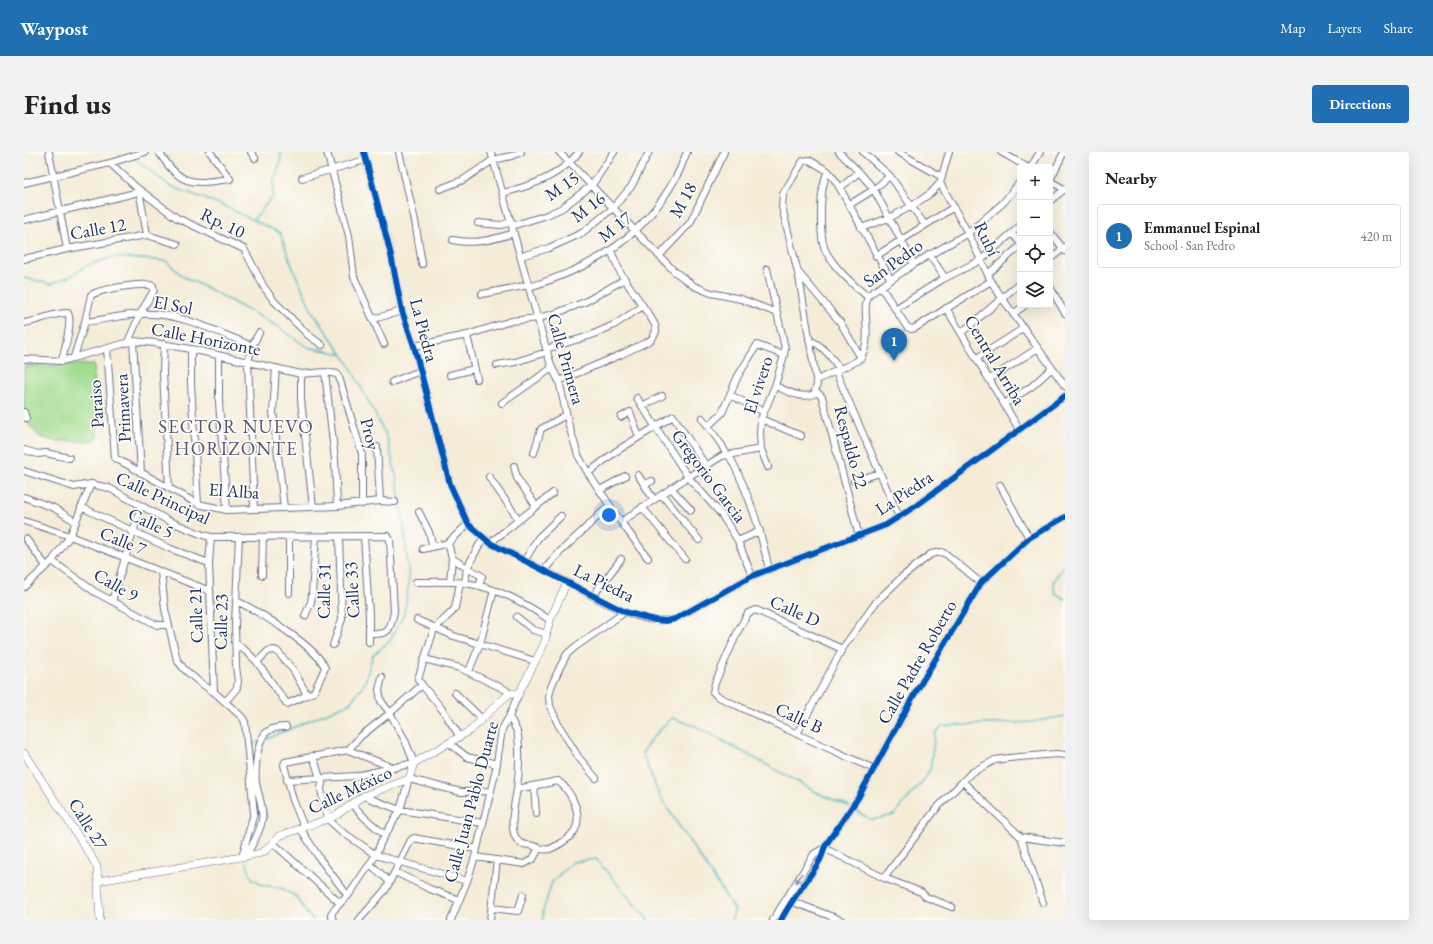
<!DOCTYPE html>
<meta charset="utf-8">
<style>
:root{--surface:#fff;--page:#f2f2f2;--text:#222;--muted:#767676;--line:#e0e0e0;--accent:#1f6fb2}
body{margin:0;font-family:"EB Garamond",serif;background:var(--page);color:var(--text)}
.controls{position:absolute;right:12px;top:12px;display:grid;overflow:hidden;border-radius:4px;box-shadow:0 4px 16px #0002}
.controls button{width:36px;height:36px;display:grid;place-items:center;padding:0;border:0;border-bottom:1px solid var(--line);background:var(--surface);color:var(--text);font:20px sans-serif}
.you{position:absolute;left:585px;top:363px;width:14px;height:14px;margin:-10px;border:3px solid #fff;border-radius:50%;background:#1a73e8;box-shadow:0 0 0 6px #1a73e833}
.badge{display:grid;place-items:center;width:26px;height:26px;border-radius:50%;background:var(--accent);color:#fff;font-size:13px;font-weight:700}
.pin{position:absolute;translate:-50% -33px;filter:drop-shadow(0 1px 2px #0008)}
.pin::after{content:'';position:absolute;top:21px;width:14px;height:12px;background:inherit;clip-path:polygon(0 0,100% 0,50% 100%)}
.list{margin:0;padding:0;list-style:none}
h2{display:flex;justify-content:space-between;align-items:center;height:52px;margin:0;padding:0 16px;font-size:17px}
h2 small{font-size:13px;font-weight:400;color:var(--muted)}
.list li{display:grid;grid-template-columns:26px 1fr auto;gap:12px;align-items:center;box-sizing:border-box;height:64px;margin:0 8px 8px;padding:0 8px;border:1px solid var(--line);border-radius:4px}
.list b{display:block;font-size:15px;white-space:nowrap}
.list p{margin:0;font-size:13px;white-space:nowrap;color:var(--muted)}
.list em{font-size:13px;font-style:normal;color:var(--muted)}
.icon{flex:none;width:22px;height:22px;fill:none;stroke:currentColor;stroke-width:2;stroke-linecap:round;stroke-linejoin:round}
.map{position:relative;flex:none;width:1041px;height:768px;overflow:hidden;border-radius:4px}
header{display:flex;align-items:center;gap:24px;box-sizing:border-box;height:56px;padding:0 20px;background:var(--accent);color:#fff}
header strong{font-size:19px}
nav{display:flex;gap:22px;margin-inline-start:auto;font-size:14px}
.intro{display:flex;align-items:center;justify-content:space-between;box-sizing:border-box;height:96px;padding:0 24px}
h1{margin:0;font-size:28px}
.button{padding:10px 18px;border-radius:4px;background:var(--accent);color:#fff;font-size:14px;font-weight:700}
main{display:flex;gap:24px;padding:0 24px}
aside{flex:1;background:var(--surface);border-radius:4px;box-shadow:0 4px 16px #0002}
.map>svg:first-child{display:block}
.pitch{fill:#a2dc8f;stroke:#5e8676}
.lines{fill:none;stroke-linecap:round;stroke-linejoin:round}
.stream{stroke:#4ababf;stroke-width:1.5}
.minor-casing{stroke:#677189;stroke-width:8}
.tertiary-casing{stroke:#677189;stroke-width:8}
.minor{stroke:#fff;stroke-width:6}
.tertiary{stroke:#fff;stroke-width:7}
.cycleway-casing{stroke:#fdfcf7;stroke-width:8}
.cycleway{stroke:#0057b8;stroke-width:6}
.oneway{fill:#8d97ae}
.labels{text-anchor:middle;stroke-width:3.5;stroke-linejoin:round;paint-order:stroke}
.street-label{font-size:18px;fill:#1b2f5e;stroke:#fdfcf7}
.neighbourhood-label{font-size:19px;letter-spacing:1px;fill:#5b586d;stroke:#fdfcf7}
</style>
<header>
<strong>Waypost</strong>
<nav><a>Map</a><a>Layers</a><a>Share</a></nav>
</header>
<div class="intro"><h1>Find us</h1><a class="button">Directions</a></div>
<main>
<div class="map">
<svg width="1041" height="768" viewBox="0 0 1041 768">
<rect width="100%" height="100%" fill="#fdfcf7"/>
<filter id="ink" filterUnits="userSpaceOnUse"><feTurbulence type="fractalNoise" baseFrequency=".025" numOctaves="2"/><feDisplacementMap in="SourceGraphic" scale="8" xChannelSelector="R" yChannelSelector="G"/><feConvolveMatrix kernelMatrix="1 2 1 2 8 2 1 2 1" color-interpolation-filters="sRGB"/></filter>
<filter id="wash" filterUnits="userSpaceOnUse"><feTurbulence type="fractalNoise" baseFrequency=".012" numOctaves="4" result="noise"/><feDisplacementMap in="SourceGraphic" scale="16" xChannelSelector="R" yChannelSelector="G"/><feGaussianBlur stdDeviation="0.9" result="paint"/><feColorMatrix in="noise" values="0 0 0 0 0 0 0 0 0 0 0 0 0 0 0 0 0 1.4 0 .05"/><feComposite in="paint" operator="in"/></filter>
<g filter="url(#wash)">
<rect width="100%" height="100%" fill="#f5ecd8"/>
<path class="pitch" d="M 70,212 L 73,287 L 70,289 L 30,289 L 16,285 L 2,269 L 0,264 L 0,214 Z"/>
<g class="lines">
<path class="stream" d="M 112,8 L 146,34 L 198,53 L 256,81 L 268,114 L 288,159 L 324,210 L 363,285 L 373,328 L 381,383 L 385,431 L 380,462 L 366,489 L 349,503 L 341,530 L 326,551 L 240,588
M 229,68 L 249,44 L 250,29 L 256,11 L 257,0
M 0,126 L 27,132 L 49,123 L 63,113 L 90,105 L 142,109 L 160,125 L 183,136 L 253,174 L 283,195 L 318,202
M 1041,414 L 1038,416 L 1029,430 L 1031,441 L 1041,447
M 225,594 L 235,590
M 828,656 L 847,668 L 870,663 L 897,631 L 906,618 L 911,581 L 918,574 L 1008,570 L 1041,564
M 240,669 L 243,664 L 241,658
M 222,710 L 228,726 L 239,733 L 257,736 L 273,745 L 282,760 L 289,768
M 519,768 L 519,759 L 528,730 L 548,710 L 572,707 L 624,768
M 707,768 L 711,758 L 636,645 L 618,601 L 628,586 L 648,566 L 671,574 L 798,643 L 825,654"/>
</g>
</g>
<g filter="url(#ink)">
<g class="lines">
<defs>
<path id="minor" d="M 25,0 L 43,97
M 135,0 C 157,35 168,32 206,27 L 186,0
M 227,0 L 231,6
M 303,0 L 325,84 L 330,125 L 360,192
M 375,0 L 391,69 L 398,112
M 467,0 L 523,200 L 528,216 L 535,229 L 545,274 L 554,303 L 564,321 L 597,370 L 624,406
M 535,0 L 650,119 L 670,134 L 687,141 L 717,147 L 753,161
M 815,0 L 835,20 L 849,36 L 890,112
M 839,0 L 866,24 L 901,73
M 874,0 L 918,25
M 977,0 L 1003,15
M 86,11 L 113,36 L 153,66 L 220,97 L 240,135 L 250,149 L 284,183 L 298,193
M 1007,15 L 1016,0
M 804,19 C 798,31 798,42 797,55 C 797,68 796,82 800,95 C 806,112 830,134 844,145
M 278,26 L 341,8
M 1026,28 L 1040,0
M 1026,29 L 1040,37
M 0,31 L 86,11 L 121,0
M 916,31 L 944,81 L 967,129 L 978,146 L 1041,234
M 816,36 L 835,20
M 416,37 L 439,28 L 469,8 L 487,4 L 497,0
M 479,41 C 509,33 535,25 555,0
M 1026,49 L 1041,37
M 825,53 L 849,38 L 866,24
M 0,68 L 111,41 L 115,38 L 123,83
M 454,71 L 477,73 L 488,70
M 488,74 L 523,63 L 538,56 L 568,33 L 590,0
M 837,76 L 865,66 L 888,54 L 907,41 L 916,31 L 925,0
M 1026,80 L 1041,99
M 988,81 L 996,91
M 429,88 C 450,93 471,87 490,81
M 905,102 L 921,126
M 497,104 L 525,96 L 558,81 L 589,56 L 607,35 L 625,0
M 635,104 L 666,71 L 700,0
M 852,104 L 930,55
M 0,107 L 43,97 L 123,83 L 153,92
M 1026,107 L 1041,95
M 774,120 L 816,170 L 837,206
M 964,122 L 996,94
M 505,135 C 570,115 619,86 652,25 C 657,17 659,8 663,0
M 857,135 L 883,175 L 887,177 L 891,176 L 967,129
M 1026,135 L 1041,161
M 458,142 L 505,133
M 922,156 L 995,277
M 871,157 L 919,127 L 957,108 L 996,74
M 989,162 L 1001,153
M 349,167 L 378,159
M 61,170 C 79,168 97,163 116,162 C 153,159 194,180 228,194
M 0,171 C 15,169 28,161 44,161 C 49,171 40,198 38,209
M 937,181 L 996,131
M 443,183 L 453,227
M 785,188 C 799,193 808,206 816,217
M 109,189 L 117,321
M 140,192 L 139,221 L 145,336
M 390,194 L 443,183 L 487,169 L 514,166 L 530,162 L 561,150 L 601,127
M 83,197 L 91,306 L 174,352 L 203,358 L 313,354 L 356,349 L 371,350
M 167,197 L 167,232 L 174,352
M 522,197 L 565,184 L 590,173 L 619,154
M 195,204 L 195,250 L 203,358
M 50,205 L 61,170 L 67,143 C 77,137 119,130 129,134 L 130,138 L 116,162 L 104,190
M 953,206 L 1000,176
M 0,207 L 38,209 L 109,189 L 131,191 L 167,197 L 277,222 L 301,220 L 313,222 L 315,225 L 338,302 L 338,352
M 473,213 L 491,210 L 523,200
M 252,216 L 249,260 L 260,356
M 301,220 L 311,308 L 313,354
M 812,220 L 875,365
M 277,222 L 277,248 L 289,355
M 426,223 L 450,217
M 966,227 L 1014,196
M 793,228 L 833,209 C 853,191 834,156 846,142 L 890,112 L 944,81 L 979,51 L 996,30
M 535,229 L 596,203 L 627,188 L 632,180 L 631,173 L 627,166 L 597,122 L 587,99
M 368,230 L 396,219
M 751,234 C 762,238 778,248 790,242 L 793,233 L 775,125 L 758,55 L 759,42 L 779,9 L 785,8 L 804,19 L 813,31 L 867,128
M 792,239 L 798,245 L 835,384
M 706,243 L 740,260
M 613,246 L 664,325 L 697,362 L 708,379 L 714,389 L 728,424
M 478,251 L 528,216
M 980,252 L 1007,235 L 1028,216
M 618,254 L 638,244
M 0,260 L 2,266
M 597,265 L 606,260 L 615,285
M 678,266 L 697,292 L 703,303
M 737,267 L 777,284
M 684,274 L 698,261 L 714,224 L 733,193 L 760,203
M 353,295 L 356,349
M 737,297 L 744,315
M 0,298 L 14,302 L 22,301 L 45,306
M 510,301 L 517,277 L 542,263
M 705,303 C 724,339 737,378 745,418
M 490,314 L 493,326 L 512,354
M 0,319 L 50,335 L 67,332 L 85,336 L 145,369 L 179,383 L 187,385 L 364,384 L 366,388 L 370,459 C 367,476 365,486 345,480
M 564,321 L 591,300 L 649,264 L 682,314
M 614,323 L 630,348
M 465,325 L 495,368
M 830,329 L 856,321
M 620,333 L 628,329
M 976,333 L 1005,386
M 647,336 L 667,358
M 576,338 L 601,324
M 638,343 L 675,388
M 0,345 L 30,356 L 52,370
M 57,355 L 147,397 L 185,411
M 618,355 L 661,407
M 230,357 L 224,210 L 228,194 L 235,181
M 395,360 L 405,380 L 409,395
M 0,369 L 46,384 L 186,439
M 597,370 L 664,325 L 698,304 L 737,297 L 736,282 L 737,267 L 751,234 L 760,203 L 761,196 L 743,117
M 340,384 L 345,463 L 345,490
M 187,385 L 185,411 L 190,540
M 2,387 L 22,414
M 714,389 L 736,379
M 424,391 L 428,406 L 426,430
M 466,391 L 529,341
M 399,397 L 424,391 L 444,372
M 428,406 L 443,416 L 458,424 L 455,434
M 501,408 L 514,386 L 537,364
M 28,409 L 71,440 L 88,449 L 133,473 L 144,473
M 520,418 L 535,401 L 586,353
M 137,420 L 141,457 L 153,508 L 160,517 L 175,530 L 190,540 L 218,565 L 221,570 L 230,661 L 218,705
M 238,423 L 239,385
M 392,430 C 408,430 425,429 441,431 C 474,436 499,450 526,468
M 543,430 C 571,445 619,476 651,467 L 728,424 L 862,373 L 893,353 L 1041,244
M 441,431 L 443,416 L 459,386
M 0,435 L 28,409 L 46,384 L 67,332
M 265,441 L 265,385
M 569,444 L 597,407
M 88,449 L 117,354
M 281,464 L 287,450 L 288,442 L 292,385
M 493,465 L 509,478 L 523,482
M 393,468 L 430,484 L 511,509
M 211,491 L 223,500 L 233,510 L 263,552 L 290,540 L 301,516 C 294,496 233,458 212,449
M 309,493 L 318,467 L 315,385
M 818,497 L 732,458 L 724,461 L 714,479 L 691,531 L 689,540 L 693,544 L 773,582 L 850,617
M 400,507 L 436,516 L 482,538 L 486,542
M 233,510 L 244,499 L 250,498 L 253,499 L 270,519 L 283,543
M 445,519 L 456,492 L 470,438
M 398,533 L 418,557 L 436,585
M 431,541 L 458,567
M 201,550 L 213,536 L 214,529 L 212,515 L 211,473 L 215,385
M 485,565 C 489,571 493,577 494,584 C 496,600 495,621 493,637 C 491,651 483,679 495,690 C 499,694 505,692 509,694 C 517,696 522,700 530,695 C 537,692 547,685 551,678 C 559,662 547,639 534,629 L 493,637
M 773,582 L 818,497 L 853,449 L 878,425 L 907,402 L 917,400 L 922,402 L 957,431
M 425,591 L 443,605 L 473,612
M 324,598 L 337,584 L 366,561 L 398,533 L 394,527 L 410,477 L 428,460 L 431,456 L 436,431
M 288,604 L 291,610 L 296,626
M 299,626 L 297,636 L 298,643 L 304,667 L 317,679 L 352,703 L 443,729
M 572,626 L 555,606 L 534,572 L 526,554 L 525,544 L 527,535 L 536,515 L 543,502 L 551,495 L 601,460
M 263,628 L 332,624 L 390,611 L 381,588 L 366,561 L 357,549 L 355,538 L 358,525
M 939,630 L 997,685 L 1019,751
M 510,634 L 512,662
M 339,644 L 376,658 L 459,671
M 328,652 L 341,666 L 361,683
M 280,675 L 269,648 L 260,613 L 261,610 L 324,598 L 370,616
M 276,676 L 296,707 L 324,744
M 997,685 L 1041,691
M 249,691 L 316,751
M 800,696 L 860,726 L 897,740 L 902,745 L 928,755
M 222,704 C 228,693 236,681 238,668 C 240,655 234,643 232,631 C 231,622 232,613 233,603 C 237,584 240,575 262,575
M 451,705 L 500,712 L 509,707 L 515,696
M 346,712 L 366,730
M 371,720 L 406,737 L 435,748
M 860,726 L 912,657 L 947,621 L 971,608 L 985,606 L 1033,602 L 1041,603
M 764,748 L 817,768
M 468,756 L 494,759 L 499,743
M 309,768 L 307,762 L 309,759 L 326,741 L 352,703 L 357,690 L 376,658 L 385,627 L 437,640 L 467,639
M 335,768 L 362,737 L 387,688 L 390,686 L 395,687 L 453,697
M 427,768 L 443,729 L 451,705 L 472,617 L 478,577 L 485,565 L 494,543
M 466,768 L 473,708
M 749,768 L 790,702 L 800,696
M 757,768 C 768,746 784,729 796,708 C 799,703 799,696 803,691 L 834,646 L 890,543 L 957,431 L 1005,386 L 1041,365"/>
<path id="tertiary" d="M 0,601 L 67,704 L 73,715 L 76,768
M 74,729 L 218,705 L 237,701 L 242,698 L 255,684 L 304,667 L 314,662 L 339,644 L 385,627 L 390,611 L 447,578 L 472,553 L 485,542 L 490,541 L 494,543 L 520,492 L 526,468 L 543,430 L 466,391 L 444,372 L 426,332 L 390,194 L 378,159 L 367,103 L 340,0"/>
</defs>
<use href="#minor" class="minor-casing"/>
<use href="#tertiary" class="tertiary-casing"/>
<use href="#minor" class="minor"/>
<use href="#tertiary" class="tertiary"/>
<defs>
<path id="cycleway" d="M 340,0 L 367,103 L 378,159 L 390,194 L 426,332 L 444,372 L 466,391 L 601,460 L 631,468 L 642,469 L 651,467 L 728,424 L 862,373 L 893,353 L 1041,244
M 757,768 C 768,746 784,729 796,708 C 799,703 799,696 803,691 L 834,646 L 890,543 L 957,431 L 1005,386 L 1041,365"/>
</defs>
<use href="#cycleway" class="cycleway-casing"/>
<use href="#cycleway" class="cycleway"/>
</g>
<defs><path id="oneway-solid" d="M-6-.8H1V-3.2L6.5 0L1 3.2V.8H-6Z"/></defs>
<use class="oneway" href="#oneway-solid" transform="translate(775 726) rotate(123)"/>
</g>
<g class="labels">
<g class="street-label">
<text transform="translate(538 34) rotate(-35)" y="6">M 15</text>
<text transform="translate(659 48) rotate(-61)" y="6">M 18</text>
<text transform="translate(564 55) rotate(-38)" y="6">M 16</text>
<text transform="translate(199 71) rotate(26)" y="6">Rp. 10</text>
<text transform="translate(591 75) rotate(-39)" y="6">M 17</text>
<text transform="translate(74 77) rotate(-10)" y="6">Calle 12</text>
<text transform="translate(963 87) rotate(64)" y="6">Rubí</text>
<text transform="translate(869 111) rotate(-36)" y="6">San Pedro</text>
<text transform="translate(149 153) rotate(11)" y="6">El Sol</text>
<text transform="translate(400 178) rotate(75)" y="6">La Piedra</text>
<text transform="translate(182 187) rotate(11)" y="6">Calle Horizonte</text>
<text transform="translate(542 207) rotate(74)" y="6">Calle Primera</text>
<text transform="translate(971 208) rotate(59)" y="6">Central Arriba</text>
<text transform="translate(734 233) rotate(-72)" y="6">El vivero</text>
<text transform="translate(72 252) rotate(-94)" y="6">Paraiso</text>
<text transform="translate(99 256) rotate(-93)" y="6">Primavera</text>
<text transform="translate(346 282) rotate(76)" y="6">Proy</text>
<text transform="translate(827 295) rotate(75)" y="6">Respaldo 22</text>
<text transform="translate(685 324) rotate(53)" y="6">Gregorio Garcia</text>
<text transform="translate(210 339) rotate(4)" y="6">El Alba</text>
<text transform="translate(880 341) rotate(-34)" y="6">La Piedra</text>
<text transform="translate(139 346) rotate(25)" y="6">Calle Principal</text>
<text transform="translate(127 371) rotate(25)" y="6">Calle 5</text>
<text transform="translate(99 389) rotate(22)" y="6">Calle 7</text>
<text transform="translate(580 431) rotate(26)" y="6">La Piedra</text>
<text transform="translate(92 433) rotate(30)" y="6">Calle 9</text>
<text transform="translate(328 438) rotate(-93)" y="6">Calle 33</text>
<text transform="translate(300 439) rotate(-89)" y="6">Calle 31</text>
<text transform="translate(771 459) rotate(24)" y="6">Calle D</text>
<text transform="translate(172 463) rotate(-92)" y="6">Calle 21</text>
<text transform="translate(197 470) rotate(-89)" y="6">Calle 23</text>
<text transform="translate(893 510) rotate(-60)" y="6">Calle Padre Roberto</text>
<text transform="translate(775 566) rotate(25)" y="6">Calle B</text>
<text transform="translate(326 638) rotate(-25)" y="6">Calle México</text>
<text transform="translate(447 650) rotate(-75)" y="6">Calle Juan Pablo Duarte</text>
<text transform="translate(64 672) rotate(58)" y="6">Calle 27</text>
</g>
<g class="neighbourhood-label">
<text x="212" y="281">SECTOR NUEVO<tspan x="212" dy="22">HORIZONTE</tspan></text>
</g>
</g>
</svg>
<div class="controls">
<button>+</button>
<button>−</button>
<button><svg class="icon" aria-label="locate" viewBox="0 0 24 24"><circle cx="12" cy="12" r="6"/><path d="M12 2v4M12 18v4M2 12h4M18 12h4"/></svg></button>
<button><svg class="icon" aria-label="layers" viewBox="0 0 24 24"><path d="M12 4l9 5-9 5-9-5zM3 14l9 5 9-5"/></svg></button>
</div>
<div class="you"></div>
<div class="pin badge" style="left:870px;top:209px">1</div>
</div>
<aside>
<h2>Nearby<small></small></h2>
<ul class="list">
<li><span class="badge">1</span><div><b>Emmanuel Espinal</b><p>School · San Pedro</p></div><em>420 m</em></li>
</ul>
</aside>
</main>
